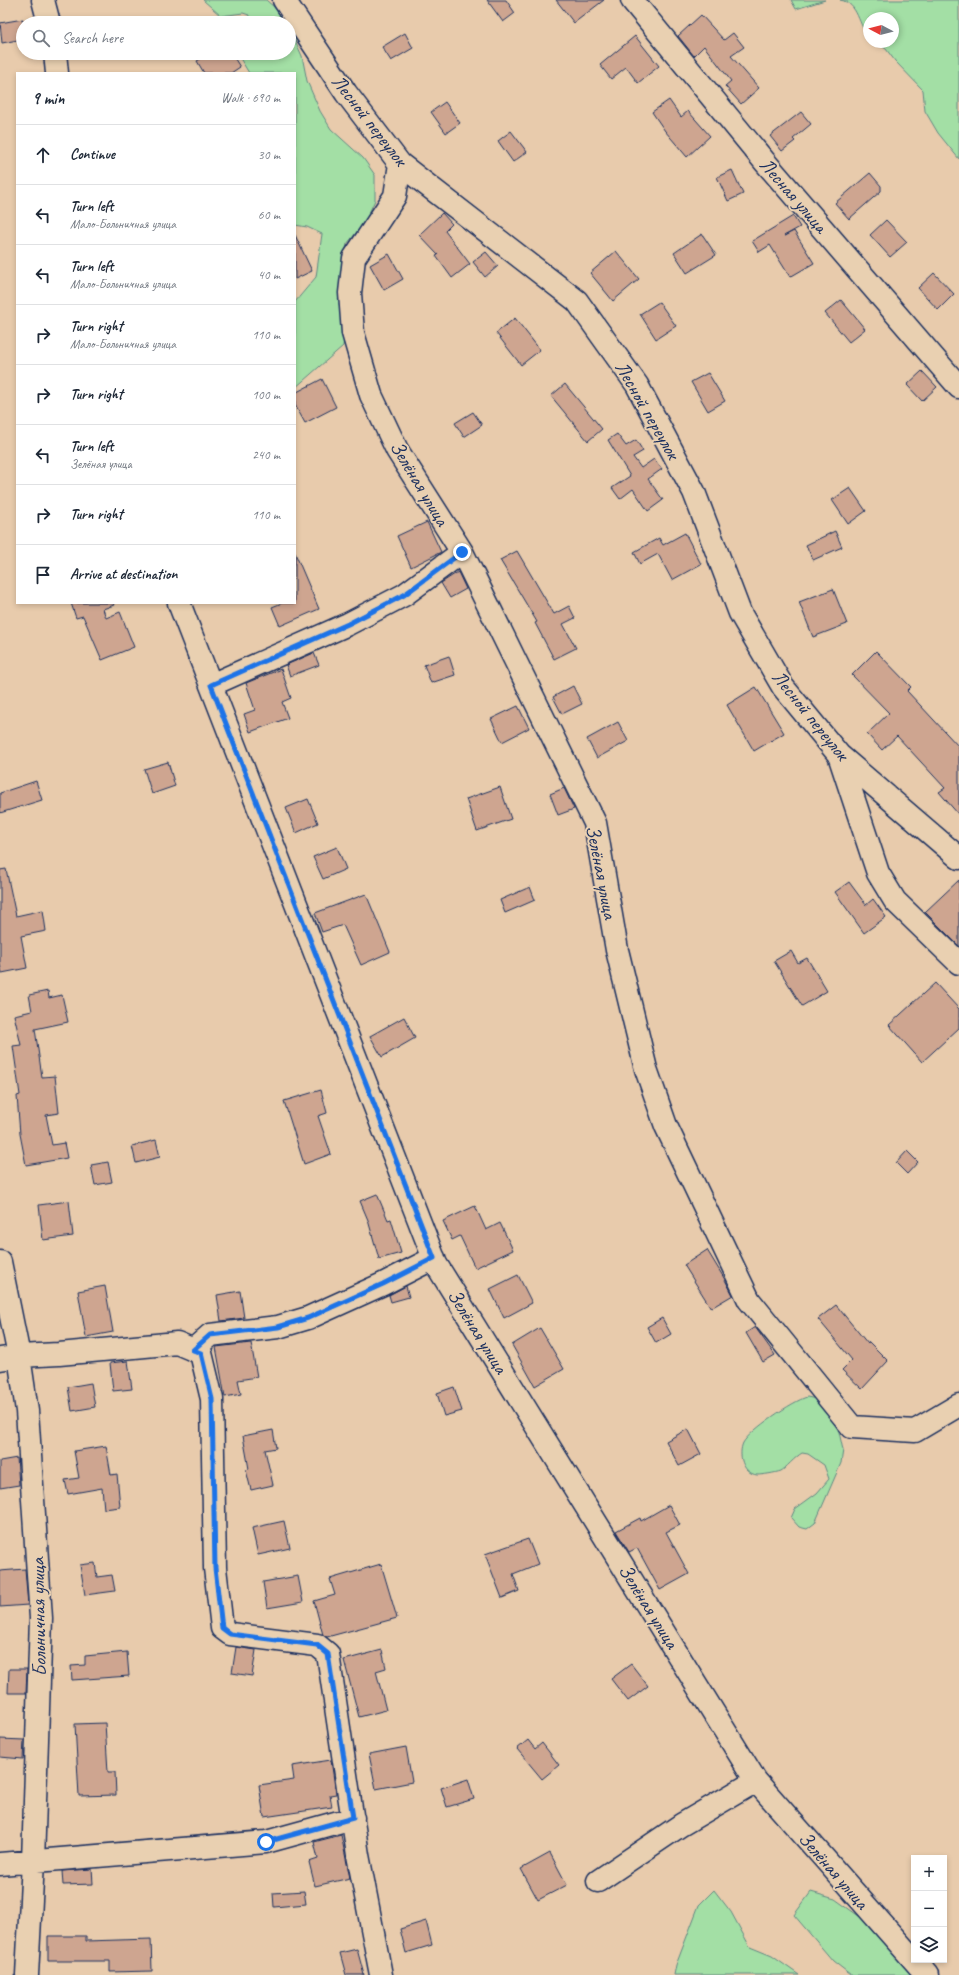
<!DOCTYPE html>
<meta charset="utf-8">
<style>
:root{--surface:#fff;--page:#f2f2f3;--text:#1f2937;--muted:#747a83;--line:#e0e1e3}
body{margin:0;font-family:Caveat,sans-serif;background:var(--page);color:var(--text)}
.controls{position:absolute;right:12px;bottom:12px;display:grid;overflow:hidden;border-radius:0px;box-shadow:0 2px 6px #0003}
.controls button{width:36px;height:36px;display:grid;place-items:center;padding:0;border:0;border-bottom:1px solid var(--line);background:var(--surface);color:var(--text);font:20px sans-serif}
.compass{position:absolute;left:863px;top:12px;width:36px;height:36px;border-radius:50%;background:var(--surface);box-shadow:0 2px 6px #0003;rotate:277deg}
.stop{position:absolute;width:12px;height:12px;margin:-9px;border:3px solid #1a73e8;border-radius:50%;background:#fff}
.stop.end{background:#1a73e8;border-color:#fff;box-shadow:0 1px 4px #0008}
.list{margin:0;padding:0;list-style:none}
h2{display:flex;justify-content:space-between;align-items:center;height:52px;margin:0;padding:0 16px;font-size:17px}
h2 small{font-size:13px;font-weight:400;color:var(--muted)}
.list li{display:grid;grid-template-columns:26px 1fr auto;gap:12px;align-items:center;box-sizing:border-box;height:60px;padding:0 16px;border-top:1px solid var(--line)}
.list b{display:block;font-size:15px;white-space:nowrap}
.list p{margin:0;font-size:13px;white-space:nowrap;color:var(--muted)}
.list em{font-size:13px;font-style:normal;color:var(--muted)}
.icon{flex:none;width:22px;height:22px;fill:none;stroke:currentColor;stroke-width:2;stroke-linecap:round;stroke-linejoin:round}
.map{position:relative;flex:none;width:959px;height:1975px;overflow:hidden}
.search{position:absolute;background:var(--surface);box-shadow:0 2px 6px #0003;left:16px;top:16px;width:280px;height:44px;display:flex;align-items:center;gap:10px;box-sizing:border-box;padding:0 14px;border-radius:22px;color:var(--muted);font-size:15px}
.panel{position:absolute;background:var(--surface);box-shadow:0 2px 6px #0003;left:16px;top:72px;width:280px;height:532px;border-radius:0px}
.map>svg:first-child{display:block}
.green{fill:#a3dfa5;stroke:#5f8782}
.building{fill:#cea590;stroke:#1b2f5e}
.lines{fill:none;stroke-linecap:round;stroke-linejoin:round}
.minor-casing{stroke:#1b2f5e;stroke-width:25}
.minor{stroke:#e9d0b1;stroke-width:22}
.route{stroke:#1a73e8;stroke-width:5}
.labels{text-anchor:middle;stroke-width:4;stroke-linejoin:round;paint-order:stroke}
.street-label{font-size:20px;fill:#1b2f5e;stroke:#e9d0b1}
</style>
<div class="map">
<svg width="959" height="1975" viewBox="0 0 959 1975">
<rect width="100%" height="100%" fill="#e8cbac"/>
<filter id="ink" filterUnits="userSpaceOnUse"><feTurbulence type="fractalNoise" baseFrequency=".025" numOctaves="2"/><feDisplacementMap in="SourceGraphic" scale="8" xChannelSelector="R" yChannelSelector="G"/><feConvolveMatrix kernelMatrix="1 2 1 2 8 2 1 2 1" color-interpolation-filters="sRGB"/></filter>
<g filter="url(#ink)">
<path class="green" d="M 203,0 L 266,0 L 274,7 L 286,23 L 248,23 L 249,15 L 243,13 L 221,16 Z
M 791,0 L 825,0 L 796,9 Z
M 840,0 L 959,0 L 959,159 L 938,133 L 925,111 L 923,90 L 895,61 L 886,49 L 875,42 L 893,42 L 893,18 L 869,18 L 869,37 C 858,26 859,3 840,0 Z
M 289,27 L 302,56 L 307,81 L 320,111 L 331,129 L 363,158 L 375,175 L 375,200 L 365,222 L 347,244 L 341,273 L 345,329 L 343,346 L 295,388 L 295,302 L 316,277 L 322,234 L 307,227 L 295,225 L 295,73 L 249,73 L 238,55 L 239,53 L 289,53 Z
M 807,1397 L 821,1400 L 839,1432 L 843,1450 L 841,1463 L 815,1523 L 807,1529 L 799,1527 L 791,1518 L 795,1509 L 817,1493 L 829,1479 L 824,1465 L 808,1454 L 802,1453 C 795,1457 785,1469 781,1471 C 775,1473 763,1475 757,1475 C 742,1473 738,1454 743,1443 C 750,1430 793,1401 807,1397 Z
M 714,1890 L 731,1912 L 750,1947 L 772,1956 L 799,1975 L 674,1975 L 676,1965 L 699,1905 Z
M 811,1892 L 835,1899 L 870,1924 L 915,1975 L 851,1975 L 833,1961 L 794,1915 Z"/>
<path class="building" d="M 487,0 L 506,0 L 515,13 L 503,22 Z
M 556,0 L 604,0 L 574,23 Z
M 701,15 L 724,40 L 733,33 L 744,47 L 731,56 L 759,88 L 741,104 L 725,86 L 731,81 L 704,46 L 694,56 L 678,36 Z
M 23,19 L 23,39 L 2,43 L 0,23 Z
M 405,33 L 413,48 L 391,61 L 382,47 Z
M 635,36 L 659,66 L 638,83 L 626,67 L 611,79 L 600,65 Z
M 210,53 L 231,53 L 240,67 L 231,73 L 204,73 L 197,61 Z
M 669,100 L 681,117 L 688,111 L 710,136 L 687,157 L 665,131 L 652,112 Z
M 445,102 L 460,123 L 446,133 L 431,112 Z
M 801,112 L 811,124 L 793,139 L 795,141 L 782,151 L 770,136 Z
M 511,131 L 527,152 L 513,162 L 498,141 Z
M 732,170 L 743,194 L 728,201 L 717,177 Z
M 870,173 L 881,186 L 881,191 L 849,219 L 835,203 Z
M 442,213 L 452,224 L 445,231 L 470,264 L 452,278 L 436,256 L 438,255 L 419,235 Z
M 793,216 L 800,227 L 784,236 L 794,231 L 814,263 L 790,277 L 770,245 L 759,252 L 752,241 Z
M 886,220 L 907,242 L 890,257 L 870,235 Z
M 702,234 L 716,255 L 687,273 L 674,253 Z
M 295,235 L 312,271 L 295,279 Z
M 616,251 L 639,279 L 613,301 L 590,273 Z
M 486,252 L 498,266 L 485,277 L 473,262 Z
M 389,254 L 403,279 L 384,290 L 370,265 Z
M 934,273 L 954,294 L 938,310 L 918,288 Z
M 841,300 L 865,329 L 849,342 L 825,313 Z
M 659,302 L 676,326 L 656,339 L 640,314 Z
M 515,318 L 540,350 L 521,365 L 496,333 Z
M 922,371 L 937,387 L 922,401 L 907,385 Z
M 708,373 L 725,401 L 708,411 L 691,382 Z
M 322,379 L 336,407 L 305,423 L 295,405 L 295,393 Z
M 565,384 L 602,429 L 588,441 L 551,396 Z
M 473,412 L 482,425 L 464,437 L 455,423 Z
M 617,434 L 626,446 L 636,440 L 643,451 L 633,457 L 641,468 L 654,459 L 662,469 L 648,479 L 663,500 L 648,511 L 633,489 L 620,499 L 612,488 L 630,476 L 608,440 Z
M 850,488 L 866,511 L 848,524 L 832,500 Z
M 427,522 L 441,552 L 411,567 L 397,536 Z
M 835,531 L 842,547 L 813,560 L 806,545 Z
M 685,533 L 701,564 L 672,580 L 658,554 L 640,564 L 634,552 L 659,538 L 663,545 Z
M 517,551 L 554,614 L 569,606 L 575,618 L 563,624 L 576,648 L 554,659 L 535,623 L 537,622 L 500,560 Z
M 295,553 L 319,609 L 280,626 L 272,607 L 282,603 L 295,603 Z
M 458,572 L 466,589 L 450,598 L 441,583 Z
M 833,589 L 847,624 L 813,637 L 799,602 Z
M 71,603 L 113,603 L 114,605 L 103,609 L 106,618 L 120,612 L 134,647 L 102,660 L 83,616 L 76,618 Z
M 876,651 L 911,687 L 907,691 L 959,747 L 959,815 L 939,792 L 945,788 L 897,736 L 882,750 L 867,734 L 889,713 L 852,675 Z
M 314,653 L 319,665 L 290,676 L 286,665 Z
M 449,656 L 455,675 L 431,683 L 424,665 Z
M 281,669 L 291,698 L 282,702 L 288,718 L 250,732 L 244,714 L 255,710 L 246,683 Z
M 573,686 L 582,704 L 562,714 L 553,697 Z
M 756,687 L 784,733 L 754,751 L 727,705 Z
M 518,706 L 529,728 L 502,742 L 491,719 Z
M 618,722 L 628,741 L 597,758 L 587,739 Z
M 168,762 L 175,786 L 152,794 L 144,769 Z
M 36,781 L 42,800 L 0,813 L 0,793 Z
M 500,787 L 511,819 L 477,831 L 466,799 Z
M 564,788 L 574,809 L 558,815 L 550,794 Z
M 308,799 L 318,823 L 296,833 L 286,808 Z
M 337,847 L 346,869 L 323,879 L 313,857 Z
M 6,869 L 16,916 L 43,910 L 46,931 L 21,936 L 27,968 L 2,973 L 0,964 L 0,870 Z
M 959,880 L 959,946 L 925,912 Z
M 849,882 L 866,905 L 873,899 L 886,917 L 864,933 L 835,892 Z
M 530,887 L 535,900 L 505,913 L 500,900 Z
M 366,894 L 390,952 L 361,965 L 343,925 L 322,932 L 315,913 Z
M 791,951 L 798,963 L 807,958 L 827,991 L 802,1006 L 774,961 Z
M 935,983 L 959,1009 L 959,1028 L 922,1062 L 889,1025 Z
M 48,991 L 49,998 L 62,995 L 68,1022 L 35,1029 L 42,1077 L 55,1076 L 59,1113 L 46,1115 L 52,1145 L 64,1143 L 67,1158 L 26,1165 L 20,1134 L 17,1096 L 20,1095 L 13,1046 L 21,1045 L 14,1015 L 32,1011 L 29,995 Z
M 404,1017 L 415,1038 L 382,1057 L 370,1036 Z
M 321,1090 L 327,1113 L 318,1116 L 331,1154 L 304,1164 L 284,1101 Z
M 156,1140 L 160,1157 L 136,1163 L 132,1146 Z
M 907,1151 L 918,1162 L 907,1174 L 896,1163 Z
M 108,1162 L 112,1182 L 95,1185 L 91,1165 Z
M 377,1194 L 388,1220 L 391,1219 L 401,1253 L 379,1259 L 368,1220 L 360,1201 Z
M 69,1201 L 73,1236 L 43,1240 L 39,1205 Z
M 475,1206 L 486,1230 L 500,1223 L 513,1250 L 475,1268 L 460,1236 L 452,1240 L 443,1221 Z
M 707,1250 L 724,1278 L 733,1295 L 711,1308 L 684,1265 Z
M 518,1275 L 532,1303 L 504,1318 L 490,1289 Z
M 105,1286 L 113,1332 L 86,1337 L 78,1291 Z
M 406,1286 L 409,1297 L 391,1302 L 389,1295 Z
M 240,1291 L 244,1318 L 221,1321 L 217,1295 Z
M 836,1305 L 868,1344 L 869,1342 L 888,1361 L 862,1389 L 842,1370 L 852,1360 L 818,1319 Z
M 662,1318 L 671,1334 L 656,1343 L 647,1327 Z
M 755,1327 L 775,1355 L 763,1362 L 746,1333 Z
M 540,1328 L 564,1369 L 535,1386 L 512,1345 Z
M 251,1343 L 257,1377 L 238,1380 L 241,1394 L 225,1397 L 216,1347 Z
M 128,1361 L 132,1389 L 113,1391 L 110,1363 Z
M 91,1383 L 95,1407 L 72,1411 L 68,1387 Z
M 454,1387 L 462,1411 L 444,1416 L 437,1393 Z
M 688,1429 L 701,1454 L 679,1466 L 666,1441 Z
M 273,1430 L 276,1448 L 265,1450 L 273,1485 L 251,1490 L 246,1470 L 249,1469 L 243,1436 Z
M 106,1446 L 111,1475 L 117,1474 L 120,1507 L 104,1509 L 102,1488 L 68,1494 L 65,1480 L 79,1478 L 74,1451 Z
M 17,1458 L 19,1485 L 0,1488 L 0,1461 Z
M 669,1505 L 680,1525 L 666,1532 L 689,1574 L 660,1590 L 637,1548 L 629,1552 L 616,1531 L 640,1518 L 641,1521 Z
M 284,1521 L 290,1548 L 258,1555 L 252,1528 Z
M 528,1539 L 538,1564 L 513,1574 L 519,1591 L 502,1598 L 485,1554 Z
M 95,1563 L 97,1577 L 112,1575 L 115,1591 L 85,1595 L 80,1565 Z
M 381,1564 L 397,1618 L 327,1637 L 323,1635 L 314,1601 L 335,1595 L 330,1579 Z
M 25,1569 L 28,1605 L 0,1607 L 0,1571 Z
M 298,1576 L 303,1602 L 267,1608 L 263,1582 Z
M 236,1647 L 256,1650 L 252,1676 L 232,1673 Z
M 382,1650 L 386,1668 L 376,1671 L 386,1710 L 359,1717 L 344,1660 Z
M 127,1652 L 129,1676 L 72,1680 L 71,1666 L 85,1665 L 85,1656 Z
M 631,1664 L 648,1686 L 628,1701 L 611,1679 Z
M 9,1669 L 27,1669 L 26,1693 L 8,1693 Z
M 105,1723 L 108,1772 L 115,1772 L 116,1795 L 79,1796 L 75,1724 Z
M 0,1739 L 24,1740 L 23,1759 L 0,1757 Z
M 528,1740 L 535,1749 L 542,1743 L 559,1765 L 542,1779 L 517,1749 Z
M 406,1747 L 412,1782 L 376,1789 L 369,1754 Z
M 331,1760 L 336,1794 L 330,1795 L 332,1807 L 264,1817 L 259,1785 L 294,1780 L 292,1766 Z
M 468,1779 L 474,1799 L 447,1807 L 441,1788 Z
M 341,1835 L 350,1878 L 315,1886 L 309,1862 L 318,1859 L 314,1842 Z
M 550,1853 L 567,1885 L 538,1900 L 521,1869 Z
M 92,1869 L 93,1884 L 63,1885 L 62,1871 Z
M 304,1891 L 306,1904 L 274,1907 L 273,1893 Z
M 426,1921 L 432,1945 L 406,1953 L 400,1929 Z
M 48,1936 L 86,1936 L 86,1941 L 151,1939 L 152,1971 L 110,1972 L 110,1961 L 48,1961 Z
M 357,1949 L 364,1975 L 346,1975 L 340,1953 Z"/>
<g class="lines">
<defs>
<path id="minor" d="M 43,0 L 49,23
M 284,0 L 346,93 L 400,164 L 577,301 L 637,385 L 694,492 L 740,613 L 783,687 L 839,755 L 959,858
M 632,0 L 765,162 L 959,387
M 55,53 L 57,73
M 400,164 L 395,196 L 354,258 L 350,293 L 353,333 L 371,395 L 397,450 L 462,552 L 595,823 L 617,950 L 646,1069 L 666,1126 L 749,1300 L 852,1427 L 915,1431 L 959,1405
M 179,603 L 436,1264 L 756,1781 L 927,1975
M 211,685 L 348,624 L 404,595 L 462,552
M 839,755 L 878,873 L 895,901 L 959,963
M 0,1262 L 19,1356 L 27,1411 L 41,1618 L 33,1862 L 27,1975
M 193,1350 L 210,1335 L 278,1327 L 308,1318 L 383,1284 L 434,1258
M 0,1359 L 19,1356 L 59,1354 L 177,1343 L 201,1353 L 212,1399 L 215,1568 L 222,1628 L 230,1634 L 317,1645 L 328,1654 L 358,1855 L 381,1975
M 0,1864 L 266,1842 L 353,1818
M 598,1881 L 681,1825 L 756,1781"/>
</defs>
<use href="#minor" class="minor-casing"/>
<use href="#minor" class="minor"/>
</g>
</g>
<g class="lines" filter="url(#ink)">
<path class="route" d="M 266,1842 L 353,1818 L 328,1654 L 317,1645 L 230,1634 L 222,1628 L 215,1568 L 212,1399 L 201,1353 L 193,1350 L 210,1335 L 278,1327 L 308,1318 L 383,1284 L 434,1258 L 211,685 L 348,624 L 404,595 L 462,552"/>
</g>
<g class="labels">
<g class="street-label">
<text transform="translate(370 120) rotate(52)" y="7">Лесной переулок</text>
<text transform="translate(794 195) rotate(49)" y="7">Лесная улица</text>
<text transform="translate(648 410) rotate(60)" y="7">Лесной переулок</text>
<text transform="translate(420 483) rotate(59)" y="7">Зелёная улица</text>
<text transform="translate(811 715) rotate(51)" y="7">Лесной переулок</text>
<text transform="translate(602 872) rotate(79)" y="7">Зелёная улица</text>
<text transform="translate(478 1331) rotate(58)" y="7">Зелёная улица</text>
<text transform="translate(649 1606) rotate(58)" y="7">Зелёная улица</text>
<text transform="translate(38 1617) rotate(-91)" y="7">Больничная улица</text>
<text transform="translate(834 1870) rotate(49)" y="7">Зелёная улица</text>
</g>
</g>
</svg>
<div class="controls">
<button>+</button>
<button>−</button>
<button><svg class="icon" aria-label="layers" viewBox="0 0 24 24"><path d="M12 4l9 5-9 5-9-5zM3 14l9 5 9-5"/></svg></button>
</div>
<svg class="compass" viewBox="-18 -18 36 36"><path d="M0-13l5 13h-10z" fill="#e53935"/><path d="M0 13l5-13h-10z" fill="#747a83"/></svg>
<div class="stop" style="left:266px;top:1842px"></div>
<div class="stop end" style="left:462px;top:552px"></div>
<div class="search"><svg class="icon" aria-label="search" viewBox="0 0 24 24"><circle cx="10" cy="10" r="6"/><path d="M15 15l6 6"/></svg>Search here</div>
<section class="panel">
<h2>9 min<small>Walk · 690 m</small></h2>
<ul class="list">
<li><svg class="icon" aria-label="ahead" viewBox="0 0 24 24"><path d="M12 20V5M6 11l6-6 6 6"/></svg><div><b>Continue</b></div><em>30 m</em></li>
<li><svg class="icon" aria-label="left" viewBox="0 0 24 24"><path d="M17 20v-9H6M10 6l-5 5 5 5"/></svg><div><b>Turn left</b><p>Мало-Больничная улица</p></div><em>60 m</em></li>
<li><svg class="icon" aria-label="left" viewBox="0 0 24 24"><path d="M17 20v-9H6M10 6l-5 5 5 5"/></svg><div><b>Turn left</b><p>Мало-Больничная улица</p></div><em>40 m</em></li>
<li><svg class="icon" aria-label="right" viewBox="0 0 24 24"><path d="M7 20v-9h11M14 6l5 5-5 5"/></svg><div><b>Turn right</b><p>Мало-Больничная улица</p></div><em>110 m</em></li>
<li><svg class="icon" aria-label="right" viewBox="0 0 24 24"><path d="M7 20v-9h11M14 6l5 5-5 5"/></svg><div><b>Turn right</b></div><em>100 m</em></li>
<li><svg class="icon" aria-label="left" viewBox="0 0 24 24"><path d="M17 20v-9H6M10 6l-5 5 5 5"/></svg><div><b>Turn left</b><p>Зелёная улица</p></div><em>240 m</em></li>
<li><svg class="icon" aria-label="right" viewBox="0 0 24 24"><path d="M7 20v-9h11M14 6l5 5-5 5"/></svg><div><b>Turn right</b></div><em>110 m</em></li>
<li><svg class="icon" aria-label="arrive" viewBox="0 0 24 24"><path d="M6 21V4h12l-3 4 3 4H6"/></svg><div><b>Arrive at destination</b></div></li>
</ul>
</section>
</div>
